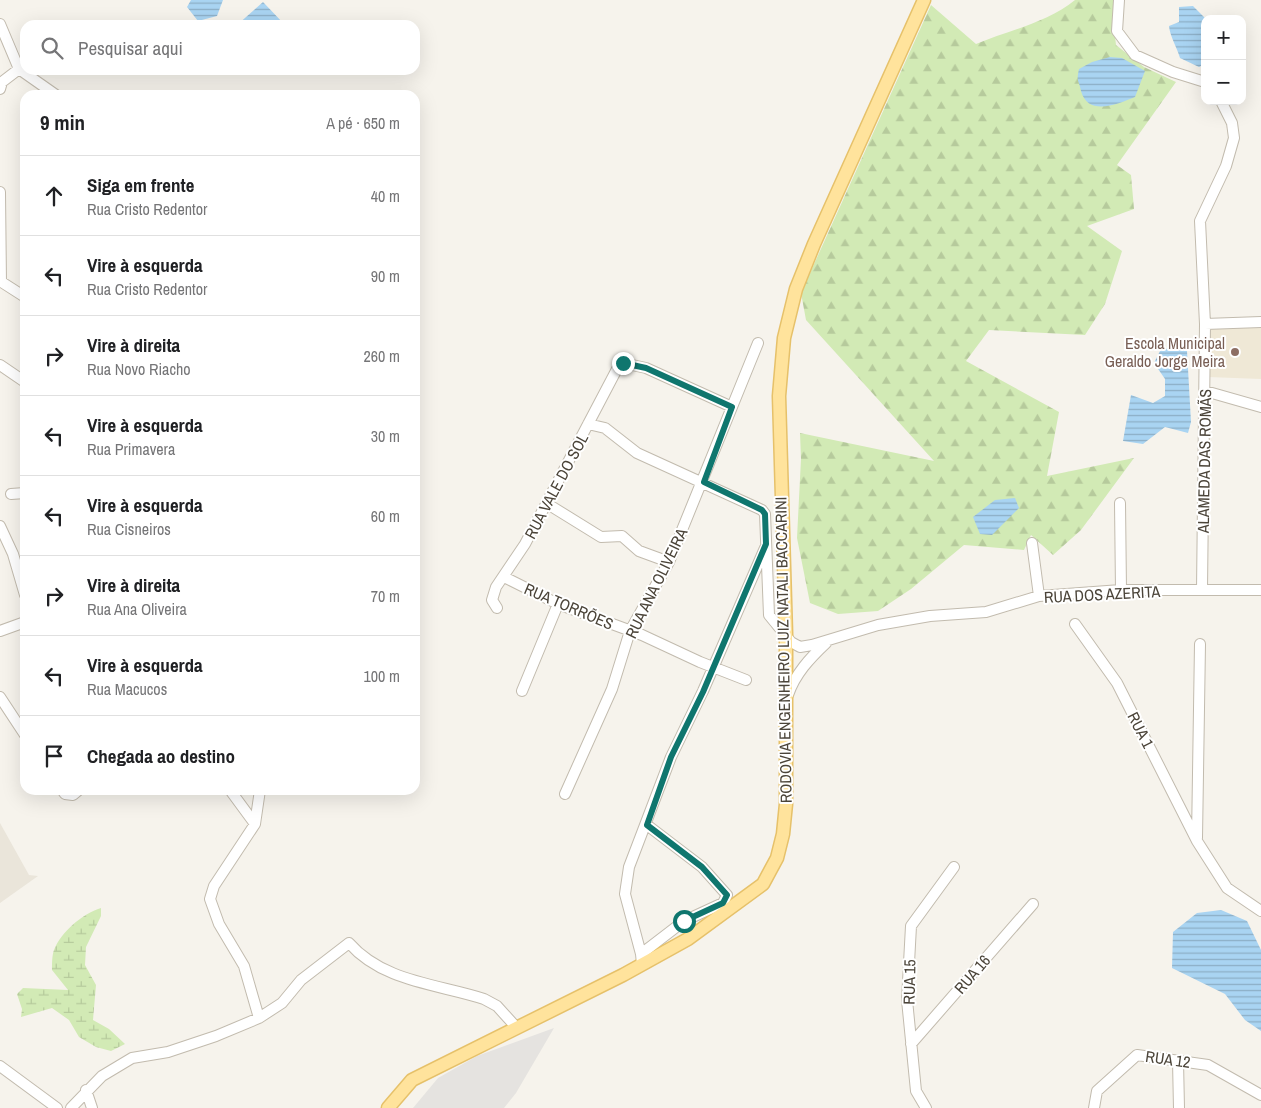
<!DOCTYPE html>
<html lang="pt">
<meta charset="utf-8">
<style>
:root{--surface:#fff;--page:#f6f6f6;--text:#202124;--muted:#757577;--line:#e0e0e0}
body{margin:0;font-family:"Archivo Narrow",sans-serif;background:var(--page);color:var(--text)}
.controls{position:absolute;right:15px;top:15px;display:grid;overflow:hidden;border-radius:10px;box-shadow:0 5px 20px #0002}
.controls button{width:45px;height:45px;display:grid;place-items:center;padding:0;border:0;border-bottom:1px solid var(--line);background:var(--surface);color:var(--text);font:25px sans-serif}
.stop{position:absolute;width:15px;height:15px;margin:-11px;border:4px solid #0f766e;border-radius:50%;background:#fff}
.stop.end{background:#0f766e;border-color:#fff;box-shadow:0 1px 5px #0008}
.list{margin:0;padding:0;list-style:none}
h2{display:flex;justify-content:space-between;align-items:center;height:65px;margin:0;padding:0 20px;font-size:21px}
h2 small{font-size:16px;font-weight:400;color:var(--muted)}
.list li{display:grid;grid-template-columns:32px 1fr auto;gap:15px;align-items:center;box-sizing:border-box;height:80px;padding:0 20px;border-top:1px solid var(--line)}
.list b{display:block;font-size:19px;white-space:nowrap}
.list p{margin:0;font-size:16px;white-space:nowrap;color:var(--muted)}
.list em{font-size:16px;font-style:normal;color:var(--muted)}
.icon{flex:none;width:28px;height:28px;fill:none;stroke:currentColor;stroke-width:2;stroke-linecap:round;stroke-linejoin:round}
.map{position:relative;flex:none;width:1261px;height:1108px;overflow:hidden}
.search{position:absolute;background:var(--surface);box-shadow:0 5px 20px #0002;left:20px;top:20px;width:400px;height:55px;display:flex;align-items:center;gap:12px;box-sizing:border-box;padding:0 18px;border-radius:15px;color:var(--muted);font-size:19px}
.panel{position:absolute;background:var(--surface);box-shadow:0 5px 20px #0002;left:20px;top:90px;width:400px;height:705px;border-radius:15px}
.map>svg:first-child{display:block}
.residential{fill:#eae5da}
.education{fill:#efe8d6}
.forest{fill:url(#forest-firs)}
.wetland{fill:url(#wetland-marsh)}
.parking{fill:#e5e3e0}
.water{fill:url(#water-rules)}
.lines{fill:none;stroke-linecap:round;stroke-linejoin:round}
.minor-casing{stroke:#c2bbae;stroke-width:12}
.major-casing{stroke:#e6c16a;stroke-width:15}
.minor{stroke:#fff;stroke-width:10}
.major{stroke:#ffe39c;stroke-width:12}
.route{stroke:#0f766e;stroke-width:6}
.education-dot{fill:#8d6e63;stroke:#fff;stroke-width:2}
.labels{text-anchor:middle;stroke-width:4;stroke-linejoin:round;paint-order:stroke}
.education-label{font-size:16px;fill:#785e54;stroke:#fff;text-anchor:end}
.street-label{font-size:16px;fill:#4b4439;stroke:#fff}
</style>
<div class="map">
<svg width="1261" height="1108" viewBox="0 0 1261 1108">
<defs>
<pattern id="forest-firs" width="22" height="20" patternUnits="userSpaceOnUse" patternTransform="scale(1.25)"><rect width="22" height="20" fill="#d2eab5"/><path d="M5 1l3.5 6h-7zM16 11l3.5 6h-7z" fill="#b6ca9c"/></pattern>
<pattern id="wetland-marsh" width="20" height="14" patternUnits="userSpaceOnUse" patternTransform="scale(1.25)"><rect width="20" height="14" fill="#d2eab5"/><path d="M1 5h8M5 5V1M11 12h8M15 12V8" fill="none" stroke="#b6ca9c"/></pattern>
<pattern id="water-rules" width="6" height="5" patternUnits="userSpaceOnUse" patternTransform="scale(1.25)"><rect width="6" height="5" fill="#a9d4f2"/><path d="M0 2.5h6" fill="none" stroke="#8caec5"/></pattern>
</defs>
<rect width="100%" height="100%" fill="#f6f3ec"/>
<path class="residential" d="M 0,823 L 29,875 L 38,876 L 0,903 Z"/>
<path class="education" d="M 1261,325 L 1261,379 L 1208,377 L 1211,327 Z"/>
<path class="forest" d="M 1075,0 L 1115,0 L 1113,18 L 1116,45 L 1144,67 L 1176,82 L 1117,165 L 1131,175 L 1134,209 L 1087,226 L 1122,251 L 1105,304 L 1085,335 L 989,330 L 966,361 L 1059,412 L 1047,476 L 1134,458 L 1081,530 L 1053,555 L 1031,535 L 1024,550 L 964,545 L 911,589 L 878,611 L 838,614 L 810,603 L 797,538 L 801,459 L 800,433 L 934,461 L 806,320 L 801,293 L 931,5 L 976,44 C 1009,30 1047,23 1075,0 Z"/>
<path class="wetland" d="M 101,908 L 101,916 L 86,947 L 85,965 L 96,985 L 93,1020 L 109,1029 L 125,1044 L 111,1051 L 96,1047 L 79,1037 L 69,1020 L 52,1008 L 21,1017 L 22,1009 L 17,994 L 23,988 L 68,990 L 52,970 C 52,964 52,955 54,950 C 61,932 82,914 101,908 Z"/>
<path class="parking" d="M 554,1028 L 516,1093 L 504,1108 L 413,1108 L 438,1078 L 477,1056 Z"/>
<path class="water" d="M 191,0 L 223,0 L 217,16 L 198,21 L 187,7 Z
M 263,2 L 285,25 L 237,25 Z
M 1193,6 L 1206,19 L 1205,64 L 1199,67 L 1180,58 C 1177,47 1170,37 1169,26 L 1179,22 L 1179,7 Z
M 1110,57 L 1122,58 L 1145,71 L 1135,97 C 1118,104 1088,117 1081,91 C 1079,80 1076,82 1079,69 L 1092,62 Z
M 1179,348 L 1187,351 L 1191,422 L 1188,433 L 1165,427 L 1143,444 L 1123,441 L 1131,395 L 1153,403 L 1165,396 L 1165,379 L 1154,363 L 1161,349 Z
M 1015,498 L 1019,508 L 992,535 L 980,534 L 973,517 L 995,500 Z
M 1221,910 L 1247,921 L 1261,950 L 1261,1031 L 1245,1020 L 1225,994 L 1172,968 L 1173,932 L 1197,913 Z"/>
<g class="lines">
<defs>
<path id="minor" d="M 1119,0 L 1117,31 L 1135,55 L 1173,72 L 1205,82
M 0,24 L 19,69 L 56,95
M 0,89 L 2,82 L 19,69
M 0,192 L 1,282
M 0,281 L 25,297
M 1205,324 L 1261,322
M 0,365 L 25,382
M 1205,391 L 1261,407
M 588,424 L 605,428 L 637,453 L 762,510 L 765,514 L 769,615 L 791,642 L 800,647 L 812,645 L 878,625 L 930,616 L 986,612 L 1039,596 L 1121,590 L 1261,590
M 11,494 L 25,493
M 546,503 L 601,537 L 622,536 L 639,551 L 669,562
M 1120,503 L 1121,590
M 0,526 L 13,554 L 25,595
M 1032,543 L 1039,596
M 504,577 L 558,604 L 642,635 L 700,662 L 746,680
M 1202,590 L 1205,324 L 1200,221 L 1226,166 L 1234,138 L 1232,123 L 1221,101
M 497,608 L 492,600 L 496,587 L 525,544 L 617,369 L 623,363 L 646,368 L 732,407
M 1075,624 L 1117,683 L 1197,841 L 1227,888 L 1261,911
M 0,631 L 25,622
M 522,691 L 558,604
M 788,695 C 795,674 810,658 826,643
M 0,697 L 25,735
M 62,790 L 65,794 L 73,795 L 79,790
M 230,790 L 255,824
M 565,794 L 612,689 L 630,631 L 669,562 L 758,343
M 1197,838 L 1200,644
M 641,954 L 684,921 L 723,903 L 727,895 L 702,867 L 647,825
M 642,964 L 641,954 L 625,894 L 629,867 L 671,757 L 703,691 L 765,548
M 259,1018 L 244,966 L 219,924 L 210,899 L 214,886 L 255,824 L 260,790
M 911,1044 L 1033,904
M 1178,1061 L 1179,1108
M 0,1066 L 57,1108
M 86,1090 L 92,1108
M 71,1108 L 102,1076 L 132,1058 L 168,1052 L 216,1036 L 259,1018 L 282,1003 L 301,980 L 349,943 C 383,982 438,984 484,999 L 497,1006 L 516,1027
M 926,1108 L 916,1091 L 907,1000 L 911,926 L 954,867
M 1094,1108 L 1097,1091 L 1137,1055 L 1208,1065 L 1261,1095"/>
<path id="major" d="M 388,1108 L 412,1080 L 623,975 L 688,939 L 763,884 L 777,858 L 783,834 L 786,804 L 786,634 L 779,396 L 784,338 L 796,289 L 814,244 L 924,0"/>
</defs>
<use href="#minor" class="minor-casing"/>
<use href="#major" class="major-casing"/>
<use href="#minor" class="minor"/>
<use href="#major" class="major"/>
</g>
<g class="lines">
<path class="route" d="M 623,363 L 646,368 L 732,407 L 704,482 L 762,510 L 765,514 L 766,544 L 703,692 L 671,757 L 647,825 L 702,867 L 727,895 L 723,903 L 684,921"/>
</g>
<circle class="education-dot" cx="1235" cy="352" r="5"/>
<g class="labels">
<g class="education-label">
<text x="1225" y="349">Escola Municipal<tspan x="1225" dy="18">Geraldo Jorge Meira</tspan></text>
</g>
<g class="street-label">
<text transform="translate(1204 461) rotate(-89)" y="6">ALAMEDA DAS ROMÃS</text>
<text transform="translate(556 486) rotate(-62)" y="6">RUA VALE DO SOL</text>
<text transform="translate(656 583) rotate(-64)" y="6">RUA ANA OLIVEIRA</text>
<text transform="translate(1102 594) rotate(-3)" y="6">RUA DOS AZERITA</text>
<text transform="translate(569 606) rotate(23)" y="6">RUA TORRÕES</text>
<text transform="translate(783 650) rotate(-91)" y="6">RODOVIA ENGENHEIRO LUIZ NATALI BACCARINI</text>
<text transform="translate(1141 730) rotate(63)" y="6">RUA 1</text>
<text transform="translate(972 974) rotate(-49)" y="6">RUA 16</text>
<text transform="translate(909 982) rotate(-89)" y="6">RUA 15</text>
<text transform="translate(1168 1059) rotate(8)" y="6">RUA 12</text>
</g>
</g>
</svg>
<div class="controls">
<button>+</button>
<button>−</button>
</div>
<div class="stop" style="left:684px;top:921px"></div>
<div class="stop end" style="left:623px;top:363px"></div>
<div class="search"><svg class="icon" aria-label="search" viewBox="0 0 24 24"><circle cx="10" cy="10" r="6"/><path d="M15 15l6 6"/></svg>Pesquisar aqui</div>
<section class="panel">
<h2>9 min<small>A pé · 650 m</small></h2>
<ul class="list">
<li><svg class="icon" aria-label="ahead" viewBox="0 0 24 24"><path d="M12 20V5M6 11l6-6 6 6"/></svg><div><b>Siga em frente</b><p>Rua Cristo Redentor</p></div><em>40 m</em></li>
<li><svg class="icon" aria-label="left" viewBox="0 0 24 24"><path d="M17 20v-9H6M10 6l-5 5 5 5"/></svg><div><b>Vire à esquerda</b><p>Rua Cristo Redentor</p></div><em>90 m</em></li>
<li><svg class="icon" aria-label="right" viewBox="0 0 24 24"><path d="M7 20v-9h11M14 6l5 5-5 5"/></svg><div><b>Vire à direita</b><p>Rua Novo Riacho</p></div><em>260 m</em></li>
<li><svg class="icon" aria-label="left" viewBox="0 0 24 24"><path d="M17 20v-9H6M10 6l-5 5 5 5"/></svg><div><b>Vire à esquerda</b><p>Rua Primavera</p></div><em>30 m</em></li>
<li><svg class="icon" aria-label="left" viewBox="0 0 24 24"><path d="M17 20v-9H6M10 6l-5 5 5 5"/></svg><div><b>Vire à esquerda</b><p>Rua Cisneiros</p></div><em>60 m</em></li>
<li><svg class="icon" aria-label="right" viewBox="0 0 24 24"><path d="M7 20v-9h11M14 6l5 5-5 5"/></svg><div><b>Vire à direita</b><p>Rua Ana Oliveira</p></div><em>70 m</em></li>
<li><svg class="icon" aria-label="left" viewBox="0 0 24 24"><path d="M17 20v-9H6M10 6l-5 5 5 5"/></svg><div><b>Vire à esquerda</b><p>Rua Macucos</p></div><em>100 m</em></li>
<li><svg class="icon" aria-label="arrive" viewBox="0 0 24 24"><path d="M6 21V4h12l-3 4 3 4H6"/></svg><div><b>Chegada ao destino</b></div></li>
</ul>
</section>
</div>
